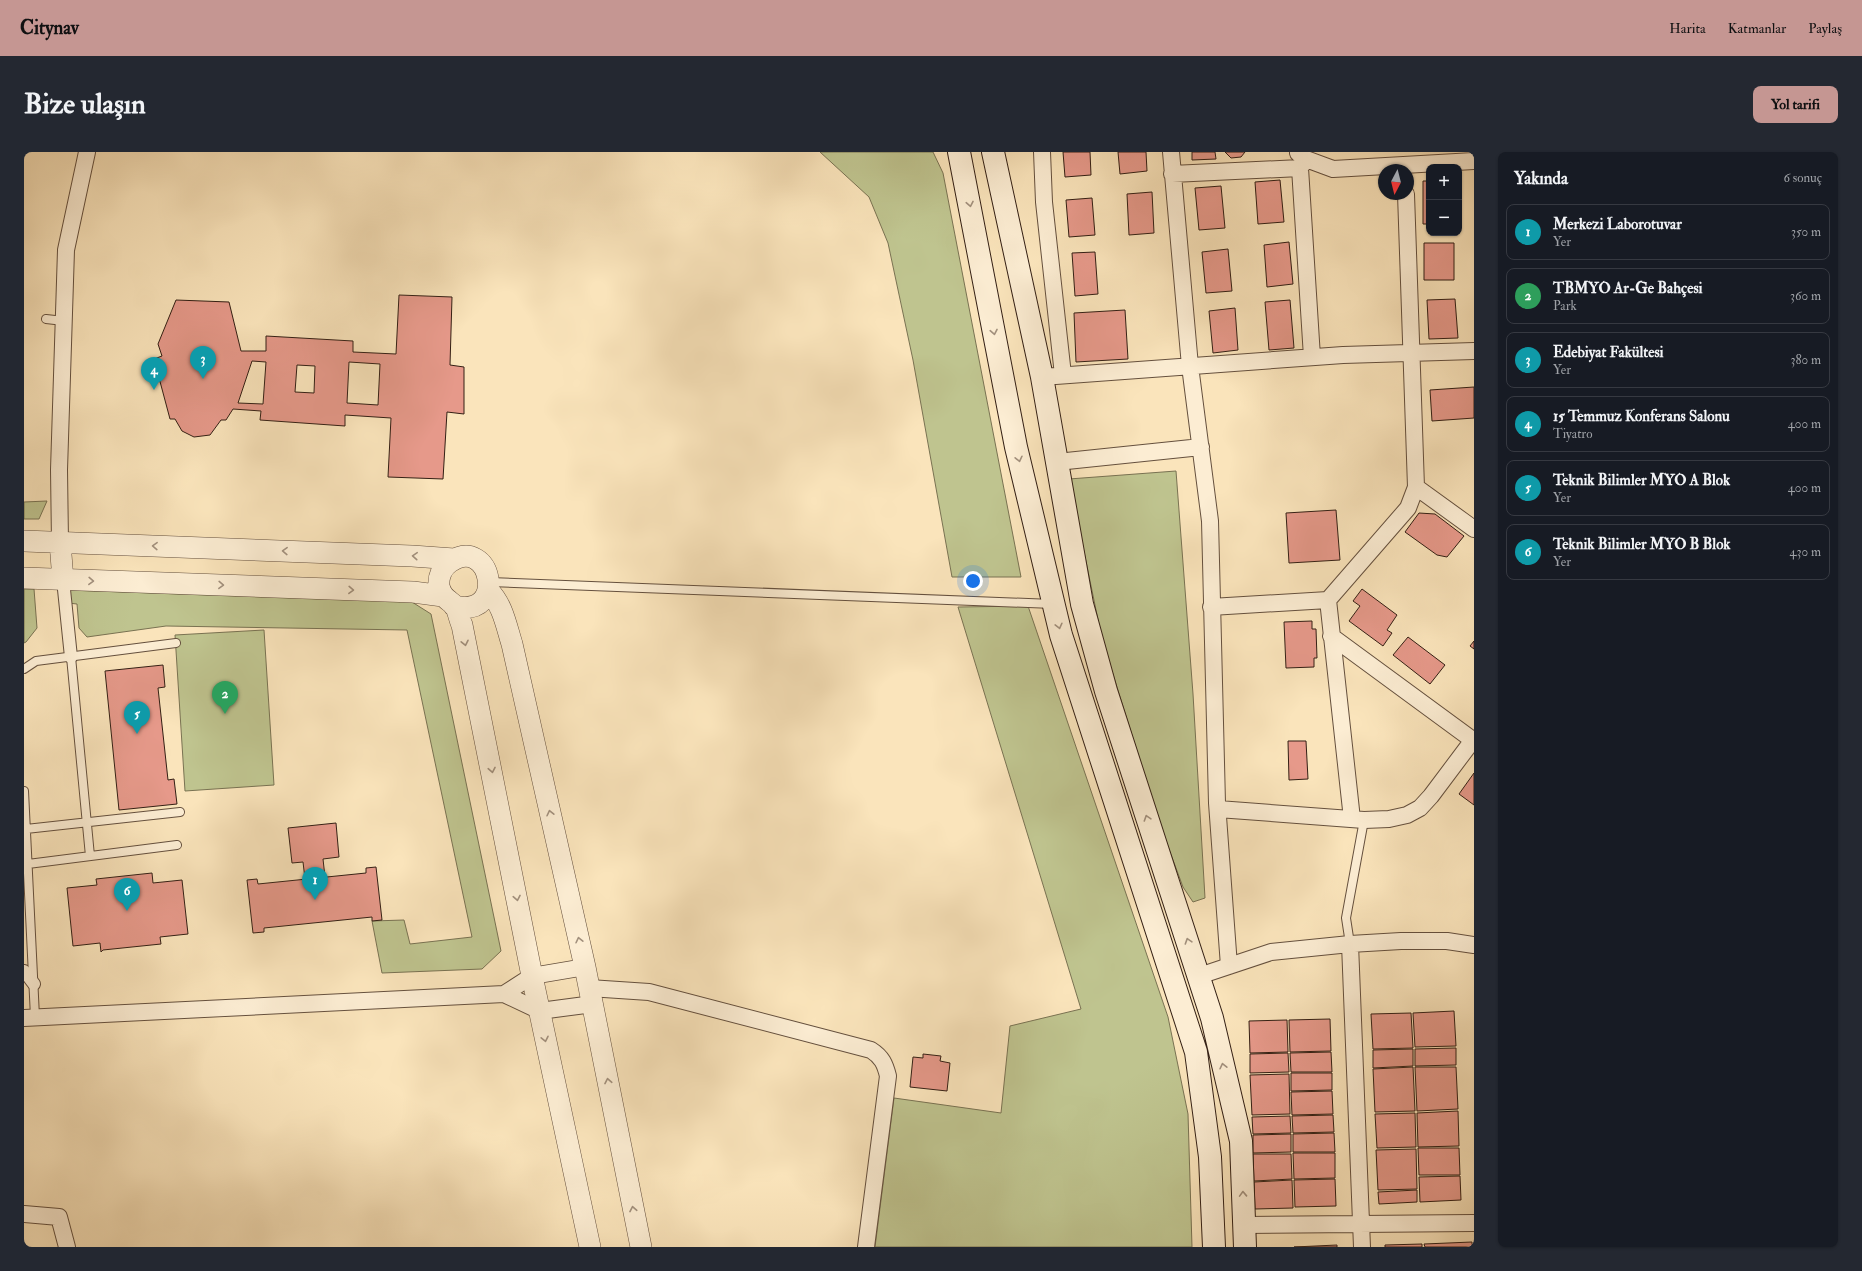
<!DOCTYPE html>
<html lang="tr">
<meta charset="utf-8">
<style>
:root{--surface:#171b24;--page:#242831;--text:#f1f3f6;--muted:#9ea1a6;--line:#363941;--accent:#c59692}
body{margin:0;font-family:"IM FELL Double Pica",serif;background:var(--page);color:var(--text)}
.controls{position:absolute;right:12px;top:12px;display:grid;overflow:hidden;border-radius:8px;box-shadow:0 1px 3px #0004}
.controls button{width:36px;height:36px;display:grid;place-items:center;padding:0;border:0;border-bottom:1px solid var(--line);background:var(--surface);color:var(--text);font:20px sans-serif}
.compass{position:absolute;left:1354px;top:12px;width:36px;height:36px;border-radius:50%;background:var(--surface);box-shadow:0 1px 3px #0004;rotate:187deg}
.you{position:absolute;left:949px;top:429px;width:14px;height:14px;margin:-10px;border:3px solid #fff;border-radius:50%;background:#1a73e8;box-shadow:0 0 0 6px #1a73e833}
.badge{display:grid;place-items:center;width:26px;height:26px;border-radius:50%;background:var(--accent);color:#fff;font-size:13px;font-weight:700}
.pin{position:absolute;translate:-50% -33px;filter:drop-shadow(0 1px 2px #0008)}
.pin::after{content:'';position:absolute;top:21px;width:14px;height:12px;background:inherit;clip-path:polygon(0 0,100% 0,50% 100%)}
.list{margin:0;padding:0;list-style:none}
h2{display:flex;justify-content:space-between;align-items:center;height:52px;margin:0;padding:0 16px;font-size:17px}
h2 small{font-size:13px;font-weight:400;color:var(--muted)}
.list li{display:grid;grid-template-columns:26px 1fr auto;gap:12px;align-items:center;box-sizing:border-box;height:56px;margin:0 8px 8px;padding:0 8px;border:1px solid var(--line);border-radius:8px}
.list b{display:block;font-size:15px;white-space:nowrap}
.list p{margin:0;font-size:13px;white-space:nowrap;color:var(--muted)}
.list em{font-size:13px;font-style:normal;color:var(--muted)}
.map{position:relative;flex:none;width:1450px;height:1095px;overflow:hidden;border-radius:8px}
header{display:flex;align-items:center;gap:24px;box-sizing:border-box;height:56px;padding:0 20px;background:var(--accent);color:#111}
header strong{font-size:19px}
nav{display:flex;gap:22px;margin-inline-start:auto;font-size:14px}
.intro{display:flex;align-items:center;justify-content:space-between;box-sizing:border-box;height:96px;padding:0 24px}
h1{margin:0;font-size:28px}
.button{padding:10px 18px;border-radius:8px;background:var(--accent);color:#111;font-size:14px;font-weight:700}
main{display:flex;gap:24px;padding:0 24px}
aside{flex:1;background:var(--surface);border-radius:8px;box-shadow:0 1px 3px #0004}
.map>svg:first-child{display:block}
.green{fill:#bfc48f;stroke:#797252}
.building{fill:#e6998a;stroke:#331f14;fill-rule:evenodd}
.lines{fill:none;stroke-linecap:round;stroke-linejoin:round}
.service-casing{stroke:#65503e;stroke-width:10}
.pedestrian-casing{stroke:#65503e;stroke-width:14}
.minor-casing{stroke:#65503e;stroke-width:18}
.tertiary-casing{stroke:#65503e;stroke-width:22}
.secondary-casing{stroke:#331f14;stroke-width:24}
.service{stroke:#fcedd3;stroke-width:8}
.pedestrian{stroke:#fcedd3;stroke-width:12}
.minor{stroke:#fcedd3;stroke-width:16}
.tertiary{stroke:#fcedd3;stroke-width:21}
.secondary{stroke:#fcedd3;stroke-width:22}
.oneway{stroke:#a2907d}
</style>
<header>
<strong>Citynav</strong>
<nav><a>Harita</a><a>Katmanlar</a><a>Paylaş</a></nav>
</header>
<div class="intro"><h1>Bize ulaşın</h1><a class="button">Yol tarifi</a></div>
<main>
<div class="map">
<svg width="1450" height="1095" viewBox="0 0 1450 1095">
<rect width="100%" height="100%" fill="#fae4bb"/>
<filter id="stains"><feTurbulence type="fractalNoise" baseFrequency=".005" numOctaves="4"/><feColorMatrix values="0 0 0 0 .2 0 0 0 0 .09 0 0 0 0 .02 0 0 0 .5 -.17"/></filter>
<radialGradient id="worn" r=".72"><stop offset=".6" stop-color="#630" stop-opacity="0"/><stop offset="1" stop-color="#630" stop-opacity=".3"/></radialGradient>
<path class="green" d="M 796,0 L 909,0 L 919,21 L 997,425 L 928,425 L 889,208 L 864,91 L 845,45 Z
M 1152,319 L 1169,542 L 1181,746 L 1169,750 L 1159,735 L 1136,673 L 1078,487 L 1045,327 Z
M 23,349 L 15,367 L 0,367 L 0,350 Z
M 0,437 L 10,437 L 13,476 L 2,490 L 0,491 Z
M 44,438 L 388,450 L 407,462 L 477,799 L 458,817 L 358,821 L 348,769 L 380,768 L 386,792 L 448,785 L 383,478 L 142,474 L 63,485 L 55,476 L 53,452 L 44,451 Z
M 1004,454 L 1144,865 L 1164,962 L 1168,1095 L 851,1095 L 870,946 L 977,961 L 986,874 L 1057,857 L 934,455 Z
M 240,478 L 250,633 L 161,639 L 151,483 Z"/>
<path class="building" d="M 1039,0 L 1066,0 L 1067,23 L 1041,25 Z
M 1094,0 L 1122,0 L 1123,19 L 1096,22 Z
M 1168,0 L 1191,0 L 1192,7 L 1168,8 Z
M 1201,0 L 1221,0 L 1217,5 L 1207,6 Z
M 1256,28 L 1260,70 L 1234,72 L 1231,30 Z
M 1399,29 L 1405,29 L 1405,72 L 1399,72 Z
M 1197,34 L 1201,76 L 1175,78 L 1171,36 Z
M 1128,40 L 1130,81 L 1105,83 L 1103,42 Z
M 1068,46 L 1071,83 L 1045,85 L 1042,48 Z
M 1265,90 L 1269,132 L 1243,135 L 1240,93 Z
M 1400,91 L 1430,91 L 1430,128 L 1400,128 Z
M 1204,97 L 1208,139 L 1182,141 L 1178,100 Z
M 1071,100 L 1074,142 L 1051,144 L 1048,101 Z
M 375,143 L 428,145 L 426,213 L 440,215 L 440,262 L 423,260 L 419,327 L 364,325 L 367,266 L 321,263 L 321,274 L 236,268 L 237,259 L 209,257 L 202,268 L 197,268 L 186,283 L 170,285 L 158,279 L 151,267 L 146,267 L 130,207 L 138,204 L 134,192 L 152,148 L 205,150 L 217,199 L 242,199 L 242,184 L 329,189 L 329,200 L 372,202 ZM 228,209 L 242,210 L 239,252 L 214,251 ZM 325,210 L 356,212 L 354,253 L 323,251 ZM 273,213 L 291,214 L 290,241 L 271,240 Z
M 1431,147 L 1434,186 L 1405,187 L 1403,148 Z
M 1266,148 L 1270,196 L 1245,198 L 1241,150 Z
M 1211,156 L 1214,198 L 1189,201 L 1185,159 Z
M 1101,158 L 1104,207 L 1052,210 L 1050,161 Z
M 1450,235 L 1450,266 L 1408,269 L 1406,238 Z
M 1312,358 L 1316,408 L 1265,411 L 1262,361 Z
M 1395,361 L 1411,362 L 1440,384 L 1423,405 L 1413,403 L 1381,380 Z
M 1338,437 L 1373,463 L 1363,478 L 1368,481 L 1359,494 L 1325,469 L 1336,454 L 1329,449 Z
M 1288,469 L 1288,477 L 1292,477 L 1293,506 L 1290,506 L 1290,515 L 1262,516 L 1260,470 Z
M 1384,485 L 1421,513 L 1406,532 L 1369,503 Z
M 1450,489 L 1450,497 L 1446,494 Z
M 139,513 L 141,535 L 134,536 L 144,628 L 150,627 L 153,652 L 95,658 L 81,519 Z
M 1264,589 L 1282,589 L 1284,627 L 1265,628 Z
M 1450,621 L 1450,653 L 1435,642 Z
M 312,671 L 315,705 L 299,707 L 301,725 L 281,727 L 279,710 L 268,711 L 264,676 Z
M 352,715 L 358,768 L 348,769 L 348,765 L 240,776 L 240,780 L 229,781 L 223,728 L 233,727 L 234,732 L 342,721 L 342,716 Z
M 128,721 L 129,731 L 158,728 L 164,782 L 136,785 L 137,792 L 79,798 L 77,800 L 76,791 L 49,794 L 43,736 L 73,733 L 72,727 Z
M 1430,859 L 1432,894 L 1391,895 L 1389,861 Z
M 1387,861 L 1389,896 L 1349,897 L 1347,862 Z
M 1306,867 L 1307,899 L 1266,900 L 1265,868 Z
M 1263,868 L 1264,900 L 1226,901 L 1225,869 Z
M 1432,896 L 1432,913 L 1391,914 L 1391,897 Z
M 1389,897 L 1389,914 L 1349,916 L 1349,898 Z
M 1307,900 L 1308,920 L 1267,920 L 1266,901 Z
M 1264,901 L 1265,920 L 1226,921 L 1226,902 Z
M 899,902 L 917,904 L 916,909 L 926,911 L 923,939 L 886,935 L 889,905 L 899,906 Z
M 1389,915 L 1391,959 L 1351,960 L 1349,917 Z
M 1391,915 L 1432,915 L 1434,957 L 1393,959 Z
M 1267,921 L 1308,921 L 1308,938 L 1267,939 Z
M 1265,922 L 1266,962 L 1228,963 L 1226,923 Z
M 1308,939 L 1309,962 L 1268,963 L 1267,940 Z
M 1434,959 L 1435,994 L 1394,995 L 1393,961 Z
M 1391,961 L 1392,995 L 1353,996 L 1351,962 Z
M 1309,963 L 1310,980 L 1269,981 L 1268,964 Z
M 1266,964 L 1267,981 L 1229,982 L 1228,965 Z
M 1310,981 L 1311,1000 L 1269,1000 L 1269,982 Z
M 1267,982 L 1267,1000 L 1229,1001 L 1229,983 Z
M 1394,996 L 1435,996 L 1436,1023 L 1395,1023 Z
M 1392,997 L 1393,1037 L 1354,1038 L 1352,998 Z
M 1269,1001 L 1311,1001 L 1311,1026 L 1270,1027 Z
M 1229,1002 L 1267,1002 L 1268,1027 L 1230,1029 Z
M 1436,1024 L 1437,1048 L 1396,1050 L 1395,1025 Z
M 1311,1027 L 1312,1054 L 1271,1055 L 1270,1028 Z
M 1268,1028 L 1269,1056 L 1231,1057 L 1230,1030 Z
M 1393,1038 L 1393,1050 L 1355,1052 L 1354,1040 Z
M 1448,1090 L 1448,1095 L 1401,1095 L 1400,1092 Z
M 1398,1092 L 1398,1095 L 1361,1095 L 1361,1093 Z
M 1313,1093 L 1313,1095 L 1270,1095 Z"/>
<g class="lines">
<defs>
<path id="service" d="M 22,167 L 40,169
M 466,430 L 1029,452
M 47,505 L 66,704
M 0,517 L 12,509 L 152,491
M 0,639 L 11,865
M 2,677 L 156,660
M 4,712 L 153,693
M 1326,792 L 1322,766 L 1340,668"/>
<path id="pedestrian" d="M 39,428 L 47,505
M 0,819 L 10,832"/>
<path id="minor" d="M 1018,0 L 1020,50 L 1039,223
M 1147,0 L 1166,214 L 1186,369 L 1193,651 L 1205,814
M 1274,1 L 1282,7 L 1309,17 L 1450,9
M 1282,7 L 1276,16 L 1288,205
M 1148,22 L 1276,16
M 1018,225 L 1319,203 L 1450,199
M 1033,310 L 1177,295
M 1392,335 L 1450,377
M 36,390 L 35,318 L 42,98 L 63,0
M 1304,448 L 1328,667
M 1187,455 L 1304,448 L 1384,356 L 1392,335 L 1382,42
M 1307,484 L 1450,589
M 1194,657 L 1340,668 L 1365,667 L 1383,663 L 1396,656 L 1407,644 L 1449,588
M 1326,792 L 1338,1095
M 1175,824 L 1247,800 L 1326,792 L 1377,789 L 1423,789 L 1450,793
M 565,836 L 625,840 L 847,898 C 858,905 861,912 864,924 L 842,1095
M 480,842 L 508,824 L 561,815
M 0,866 L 480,842 L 516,859 L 569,852
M 0,1062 L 35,1065 L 43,1095
M 1220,1073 L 1450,1071"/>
<path id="tertiary" d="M 0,389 L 388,404 L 430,407
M 36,390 L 39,428
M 0,426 L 389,440 L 419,444
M 464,438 C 479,453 482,473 488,492 L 561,815 L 617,1095
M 430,454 C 485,467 467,382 426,410 C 418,415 414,425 415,434 C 417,444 423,447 430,453 C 434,457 435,467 438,473 L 508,824 L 566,1095"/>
<path id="secondary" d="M 935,0 L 992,295 L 1037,483 L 1172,900 L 1186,1005 L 1190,1095
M 969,0 L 1018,225 L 1058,452 L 1082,539 L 1188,866 L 1217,989 L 1221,1095"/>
</defs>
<use href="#service" class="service-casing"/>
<use href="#pedestrian" class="pedestrian-casing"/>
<use href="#minor" class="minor-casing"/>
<use href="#tertiary" class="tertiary-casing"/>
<use href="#secondary" class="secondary-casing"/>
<use href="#service" class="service"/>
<use href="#pedestrian" class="pedestrian"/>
<use href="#minor" class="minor"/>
<use href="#tertiary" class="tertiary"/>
<use href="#secondary" class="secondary"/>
</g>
<defs><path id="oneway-chevron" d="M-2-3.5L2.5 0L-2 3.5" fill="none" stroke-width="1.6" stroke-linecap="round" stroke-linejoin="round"/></defs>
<g class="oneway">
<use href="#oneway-chevron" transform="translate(946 52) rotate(79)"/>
<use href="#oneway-chevron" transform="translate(970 180) rotate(79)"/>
<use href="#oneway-chevron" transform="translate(995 307) rotate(77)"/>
<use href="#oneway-chevron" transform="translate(131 394) rotate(-178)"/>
<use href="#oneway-chevron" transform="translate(261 399) rotate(-178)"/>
<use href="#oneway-chevron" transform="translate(391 404) rotate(-176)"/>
<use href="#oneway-chevron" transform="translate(67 429) rotate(2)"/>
<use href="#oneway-chevron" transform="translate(197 433) rotate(2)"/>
<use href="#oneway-chevron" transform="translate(327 438) rotate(2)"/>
<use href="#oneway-chevron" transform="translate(1035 474) rotate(76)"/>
<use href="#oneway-chevron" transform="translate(441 491) rotate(78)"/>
<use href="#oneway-chevron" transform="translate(468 618) rotate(79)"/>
<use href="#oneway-chevron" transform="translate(526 661) rotate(-103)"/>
<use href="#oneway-chevron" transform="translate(1123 666) rotate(-108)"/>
<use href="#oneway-chevron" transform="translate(493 746) rotate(79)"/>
<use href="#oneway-chevron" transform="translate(555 788) rotate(-103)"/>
<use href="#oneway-chevron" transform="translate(1164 789) rotate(-108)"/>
<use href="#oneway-chevron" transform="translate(521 887) rotate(78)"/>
<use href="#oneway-chevron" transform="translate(1199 914) rotate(-103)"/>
<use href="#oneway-chevron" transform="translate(584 929) rotate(-101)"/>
<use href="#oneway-chevron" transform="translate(1219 1042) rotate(-92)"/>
<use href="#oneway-chevron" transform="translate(609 1057) rotate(-101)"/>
</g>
<rect width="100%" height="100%" filter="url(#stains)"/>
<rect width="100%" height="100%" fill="url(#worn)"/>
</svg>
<div class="controls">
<button>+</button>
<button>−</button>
</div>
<svg class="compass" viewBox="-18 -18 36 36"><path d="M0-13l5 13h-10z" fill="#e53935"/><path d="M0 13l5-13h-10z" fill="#9ea1a6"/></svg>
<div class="you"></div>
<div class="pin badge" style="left:291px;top:748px;background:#0f9aa8">1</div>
<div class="pin badge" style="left:201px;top:562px;background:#2e9e5b">2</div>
<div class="pin badge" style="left:179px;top:227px;background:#0f9aa8">3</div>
<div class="pin badge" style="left:130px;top:238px;background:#0f9aa8">4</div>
<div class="pin badge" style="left:113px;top:582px;background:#0f9aa8">5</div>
<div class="pin badge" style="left:103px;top:759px;background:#0f9aa8">6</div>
</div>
<aside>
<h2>Yakında<small>6 sonuç</small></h2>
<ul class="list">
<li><span class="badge" style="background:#0f9aa8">1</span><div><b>Merkezi Laborotuvar</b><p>Yer</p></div><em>350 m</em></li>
<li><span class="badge" style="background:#2e9e5b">2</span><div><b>TBMYO Ar-Ge Bahçesi</b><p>Park</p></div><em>360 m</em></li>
<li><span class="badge" style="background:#0f9aa8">3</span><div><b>Edebiyat Fakültesi</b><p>Yer</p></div><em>380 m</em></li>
<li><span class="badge" style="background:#0f9aa8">4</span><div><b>15 Temmuz Konferans Salonu</b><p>Tiyatro</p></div><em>400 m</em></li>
<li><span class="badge" style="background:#0f9aa8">5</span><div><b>Teknik Bilimler MYO A Blok</b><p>Yer</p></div><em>400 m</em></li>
<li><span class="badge" style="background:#0f9aa8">6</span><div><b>Teknik Bilimler MYO B Blok</b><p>Yer</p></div><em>430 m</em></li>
</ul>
</aside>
</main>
